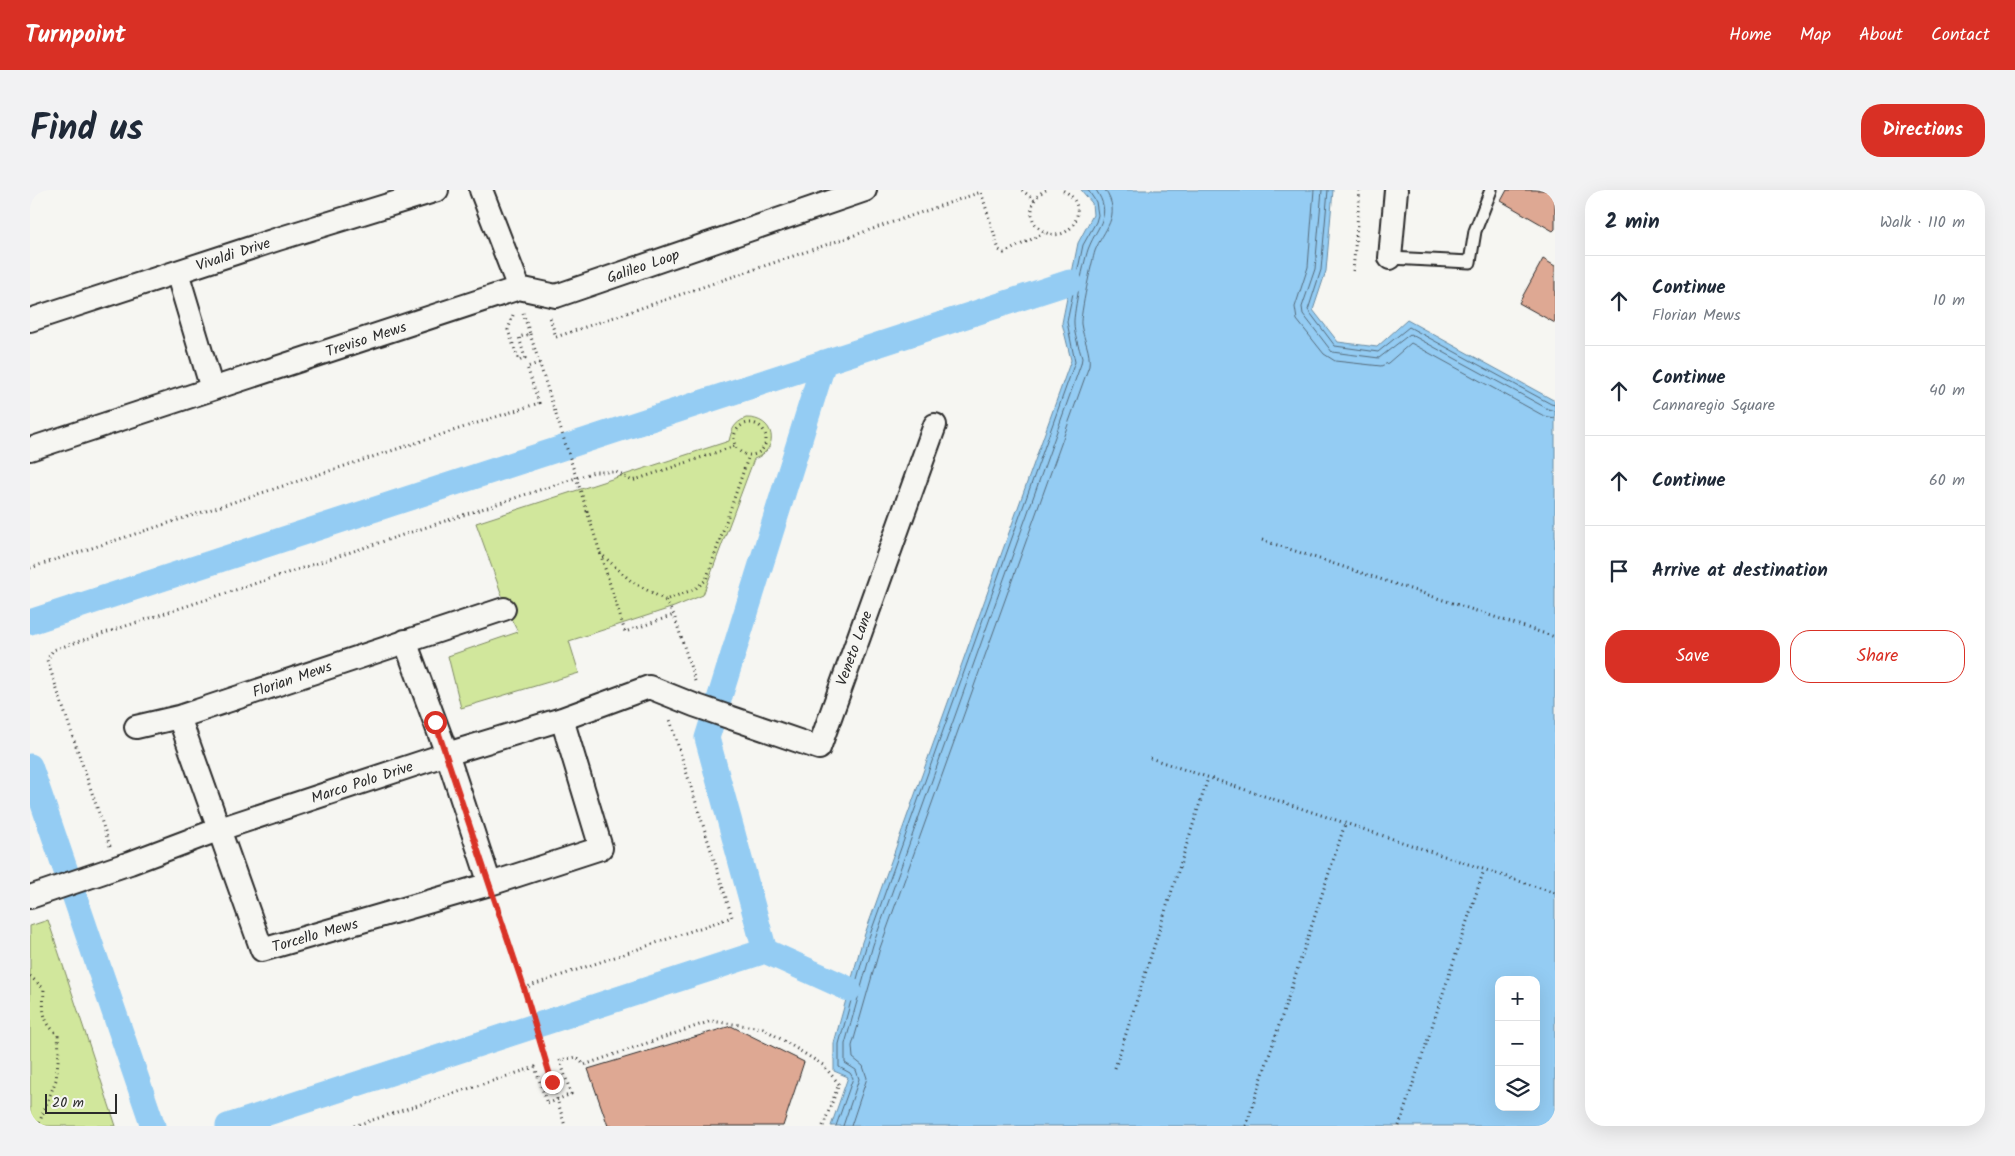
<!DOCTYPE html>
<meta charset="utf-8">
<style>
:root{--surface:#fff;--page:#f2f2f3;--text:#1f2937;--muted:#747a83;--line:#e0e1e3;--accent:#d93025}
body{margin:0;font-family:Kalam,sans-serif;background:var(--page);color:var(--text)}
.controls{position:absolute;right:15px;bottom:15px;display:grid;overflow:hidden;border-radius:10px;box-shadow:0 5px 20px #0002}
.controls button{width:45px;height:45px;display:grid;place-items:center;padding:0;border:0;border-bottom:1px solid var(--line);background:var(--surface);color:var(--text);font:25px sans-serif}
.scale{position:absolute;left:15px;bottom:12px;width:72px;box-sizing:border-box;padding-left:5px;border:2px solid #2b2b2b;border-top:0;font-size:14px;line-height:18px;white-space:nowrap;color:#2b2b2b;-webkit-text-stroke:4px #f6f6f2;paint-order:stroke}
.stop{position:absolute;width:15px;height:15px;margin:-11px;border:4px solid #d93025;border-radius:50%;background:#fff}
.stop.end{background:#d93025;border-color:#fff;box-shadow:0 1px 5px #0008}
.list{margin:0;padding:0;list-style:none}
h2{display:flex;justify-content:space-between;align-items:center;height:65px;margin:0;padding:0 20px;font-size:21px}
h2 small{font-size:16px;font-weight:400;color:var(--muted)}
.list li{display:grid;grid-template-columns:32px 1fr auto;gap:15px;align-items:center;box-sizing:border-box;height:90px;padding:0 20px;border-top:1px solid var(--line)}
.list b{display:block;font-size:19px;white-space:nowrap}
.list p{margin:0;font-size:16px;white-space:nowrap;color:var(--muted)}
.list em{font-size:16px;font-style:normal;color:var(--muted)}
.actions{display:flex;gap:10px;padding:15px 20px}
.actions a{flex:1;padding:11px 0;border:1px solid var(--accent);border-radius:20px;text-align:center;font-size:18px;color:var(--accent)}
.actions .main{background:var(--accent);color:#fff}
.icon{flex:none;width:28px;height:28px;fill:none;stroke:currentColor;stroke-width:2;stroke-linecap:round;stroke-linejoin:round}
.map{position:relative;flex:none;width:1525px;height:936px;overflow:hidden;border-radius:20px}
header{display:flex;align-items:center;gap:30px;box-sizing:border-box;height:70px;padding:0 25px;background:var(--accent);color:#fff}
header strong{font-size:24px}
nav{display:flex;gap:28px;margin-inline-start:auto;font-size:18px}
.intro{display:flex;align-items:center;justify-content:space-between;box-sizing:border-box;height:120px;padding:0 30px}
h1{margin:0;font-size:35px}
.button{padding:12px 22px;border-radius:20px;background:var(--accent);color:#fff;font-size:18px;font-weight:700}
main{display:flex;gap:30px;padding:0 30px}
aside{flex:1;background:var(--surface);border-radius:20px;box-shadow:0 5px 20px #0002}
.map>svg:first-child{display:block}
.green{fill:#d1e79c;stroke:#7e8964}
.water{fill:#94ccf3;stroke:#6a8ca3;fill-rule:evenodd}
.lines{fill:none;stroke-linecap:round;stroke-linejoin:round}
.shore{stroke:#556b7b;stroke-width:1}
.canal{stroke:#94ccf3;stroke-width:25}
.building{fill:#dea893;stroke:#2b2b2b}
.lane-casing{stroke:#2b2b2b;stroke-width:15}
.street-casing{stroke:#2b2b2b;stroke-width:26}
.path{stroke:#2b2b2b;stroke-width:3;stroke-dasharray:1 4;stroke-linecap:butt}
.lane{stroke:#f6f6f2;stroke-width:11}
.street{stroke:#f6f6f2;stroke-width:22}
.path-bridge{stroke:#2b2b2b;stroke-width:3;stroke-dasharray:1 4;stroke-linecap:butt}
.route{stroke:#d93025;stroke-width:6}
.labels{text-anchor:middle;stroke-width:4.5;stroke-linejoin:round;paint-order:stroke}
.street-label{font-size:15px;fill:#2b2b2b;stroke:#f6f6f2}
</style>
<header>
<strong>Turnpoint</strong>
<nav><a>Home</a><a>Map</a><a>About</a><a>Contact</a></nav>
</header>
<div class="intro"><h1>Find us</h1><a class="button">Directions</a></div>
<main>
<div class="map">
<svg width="1525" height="936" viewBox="0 0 1525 936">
<rect width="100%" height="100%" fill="#f6f6f2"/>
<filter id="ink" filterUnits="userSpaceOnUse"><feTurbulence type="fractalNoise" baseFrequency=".02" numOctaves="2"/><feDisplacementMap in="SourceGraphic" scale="10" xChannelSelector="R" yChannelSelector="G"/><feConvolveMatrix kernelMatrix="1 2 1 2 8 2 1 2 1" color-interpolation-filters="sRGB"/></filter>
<g filter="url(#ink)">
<path class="green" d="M 716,228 C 745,227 751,259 724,269 L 673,405 L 644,417 L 539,451 L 549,483 L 431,518 L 418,466 L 488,442 L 479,425 L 446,333 L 699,251 C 702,239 704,233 716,228 Z
M 18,730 L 86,936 L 0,936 L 0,736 Z"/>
<path class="water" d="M 1051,0 L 1303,0 L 1296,81 L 1283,120 L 1308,152 L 1347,157 L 1377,130 L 1525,211 L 1525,936 L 801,936 L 818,887 L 804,881 L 804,853 L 832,752 L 1041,170 L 1032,133 L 1048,53 L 1063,25 L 1062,13 ZM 1469,790 L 1506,790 L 1506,917 L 1469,917 Z"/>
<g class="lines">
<path class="shore" d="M 1284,0 L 1278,77 L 1265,117 L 1267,130 L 1294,164 L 1305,171 L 1351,176 L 1358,173 L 1381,153 L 1514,226 L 1525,228
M 1292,0 L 1285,79 L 1272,117 L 1273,124 L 1302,162 L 1349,168 L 1380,144 L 1518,219 L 1525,221
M 1298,0 L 1291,80 L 1278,120 L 1305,156 L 1348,162 L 1379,137 L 1521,214 L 1525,215
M 806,936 L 823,888 L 820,883 L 809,877 L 809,854 L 837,753 L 1045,172 L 1037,132 L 1053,55 L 1066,32 L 1068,25 L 1066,12 L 1058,0
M 813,936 L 829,889 L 826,880 L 815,873 L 815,854 L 843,755 L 1051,174 L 1052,168 C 1049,157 1044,145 1044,133 C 1043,125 1055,65 1059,57 C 1068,35 1083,25 1066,0
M 821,936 L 837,888 L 833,876 L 823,868 L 822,856 L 850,758 L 1059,176 C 1061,162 1053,148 1051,134 C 1050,125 1062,71 1065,61 C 1073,40 1093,26 1075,0"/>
<path class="canal" d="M 0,432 L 1040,92
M 0,576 L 123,936
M 735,761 L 677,548 L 794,172
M 198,936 L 735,761 L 819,799"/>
</g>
<path class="building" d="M 1477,0 L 1525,0 L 1525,39 L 1523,41 L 1471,11 Z
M 1513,69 L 1525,76 L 1525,133 L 1489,113 Z
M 701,836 L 774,872 L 753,936 L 578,936 L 558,879 Z"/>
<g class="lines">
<defs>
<path id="lane" d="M 1360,68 L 1440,72 L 1445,41 L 1461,0"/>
<path id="street" d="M 451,0 L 489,98 L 526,106 L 835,0
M 1360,68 L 1366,0
M 147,82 L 182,199
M 0,130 L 248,49 L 407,0
M 0,259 L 489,98
M 375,451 L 417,564 L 460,694
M 149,527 L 474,419
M 106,537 L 149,527 L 232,760 L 460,694 L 571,658 L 532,529
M 0,707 L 100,673 L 190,639 L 417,564 L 532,529 L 619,497 L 664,515 L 789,558 L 905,235"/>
</defs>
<use href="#lane" class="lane-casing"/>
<use href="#street" class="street-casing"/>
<path class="path" d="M 992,0 L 1004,10
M 1016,0 C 1011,2 1005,8 1003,13 C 1001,23 1001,32 1009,38 C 1037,62 1066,15 1032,0
M 1323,81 L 1330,0
M 483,125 L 478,140 L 489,171 L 495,168 L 489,147 L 500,144 L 493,123
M 520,128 L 526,147 L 951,2 L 969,60 L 974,63 L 1014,43
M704 249a16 16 0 1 1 32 0a16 16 0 1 1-32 0Z
M 557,321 L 595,442 L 644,425
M 1232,350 L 1525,447
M 570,363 L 601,391 L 635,410
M 0,378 L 509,213 L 497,177 L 509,173
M 665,491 L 644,425 L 635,410 L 665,399 L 676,390 L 719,265
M 1120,568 L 1525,703
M 80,656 L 17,470 L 23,460 L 564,282 L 586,282 L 602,291 L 705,256
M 468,717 L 494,798 L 535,936
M 0,786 L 14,799 C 13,820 11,830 28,845 L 29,862 L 26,890 L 8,936
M 494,798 L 702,727 L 640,530
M 1085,878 L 1178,588
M 324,936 L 505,877 L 517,914 L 541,904 L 530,870 L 547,867 L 554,875 L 681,831 L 733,838 L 793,875 L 809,894 L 793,936
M 1216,936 L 1315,634
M 1369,936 L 1454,680"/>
<use href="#lane" class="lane"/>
<use href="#street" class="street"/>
<path class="path-bridge" d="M 500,144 L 557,321"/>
</g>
</g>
<g class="lines" filter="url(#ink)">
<path class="route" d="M 405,532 L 494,798 L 522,892"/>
</g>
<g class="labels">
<g class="street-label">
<text transform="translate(203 64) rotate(-18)" y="5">Vivaldi Drive</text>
<text transform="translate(613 76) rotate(-19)" y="5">Galileo Loop</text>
<text transform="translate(336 149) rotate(-18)" y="5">Treviso Mews</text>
<text transform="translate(824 458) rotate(-70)" y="5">Veneto Lane</text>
<text transform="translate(262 489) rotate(-19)" y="5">Florian Mews</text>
<text transform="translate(332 592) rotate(-18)" y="5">Marco Polo Drive</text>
<text transform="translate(285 745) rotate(-16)" y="5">Torcello Mews</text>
</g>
</g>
</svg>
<div class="controls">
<button>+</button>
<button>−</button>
<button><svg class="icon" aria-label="layers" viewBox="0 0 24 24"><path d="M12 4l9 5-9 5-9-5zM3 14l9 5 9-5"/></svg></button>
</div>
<div class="scale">20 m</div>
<div class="stop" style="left:405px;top:532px"></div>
<div class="stop end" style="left:522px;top:892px"></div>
</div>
<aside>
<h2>2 min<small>Walk · 110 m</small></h2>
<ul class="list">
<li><svg class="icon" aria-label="ahead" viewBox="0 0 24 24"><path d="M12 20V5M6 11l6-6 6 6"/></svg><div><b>Continue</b><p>Florian Mews</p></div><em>10 m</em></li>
<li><svg class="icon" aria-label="ahead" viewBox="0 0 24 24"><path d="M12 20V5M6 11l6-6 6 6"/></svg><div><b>Continue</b><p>Cannaregio Square</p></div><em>40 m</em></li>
<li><svg class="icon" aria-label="ahead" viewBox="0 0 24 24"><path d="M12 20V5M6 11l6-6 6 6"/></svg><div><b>Continue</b></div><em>60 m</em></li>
<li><svg class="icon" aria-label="arrive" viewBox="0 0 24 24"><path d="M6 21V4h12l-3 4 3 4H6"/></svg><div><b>Arrive at destination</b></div></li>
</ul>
<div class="actions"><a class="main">Save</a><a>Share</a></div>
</aside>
</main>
